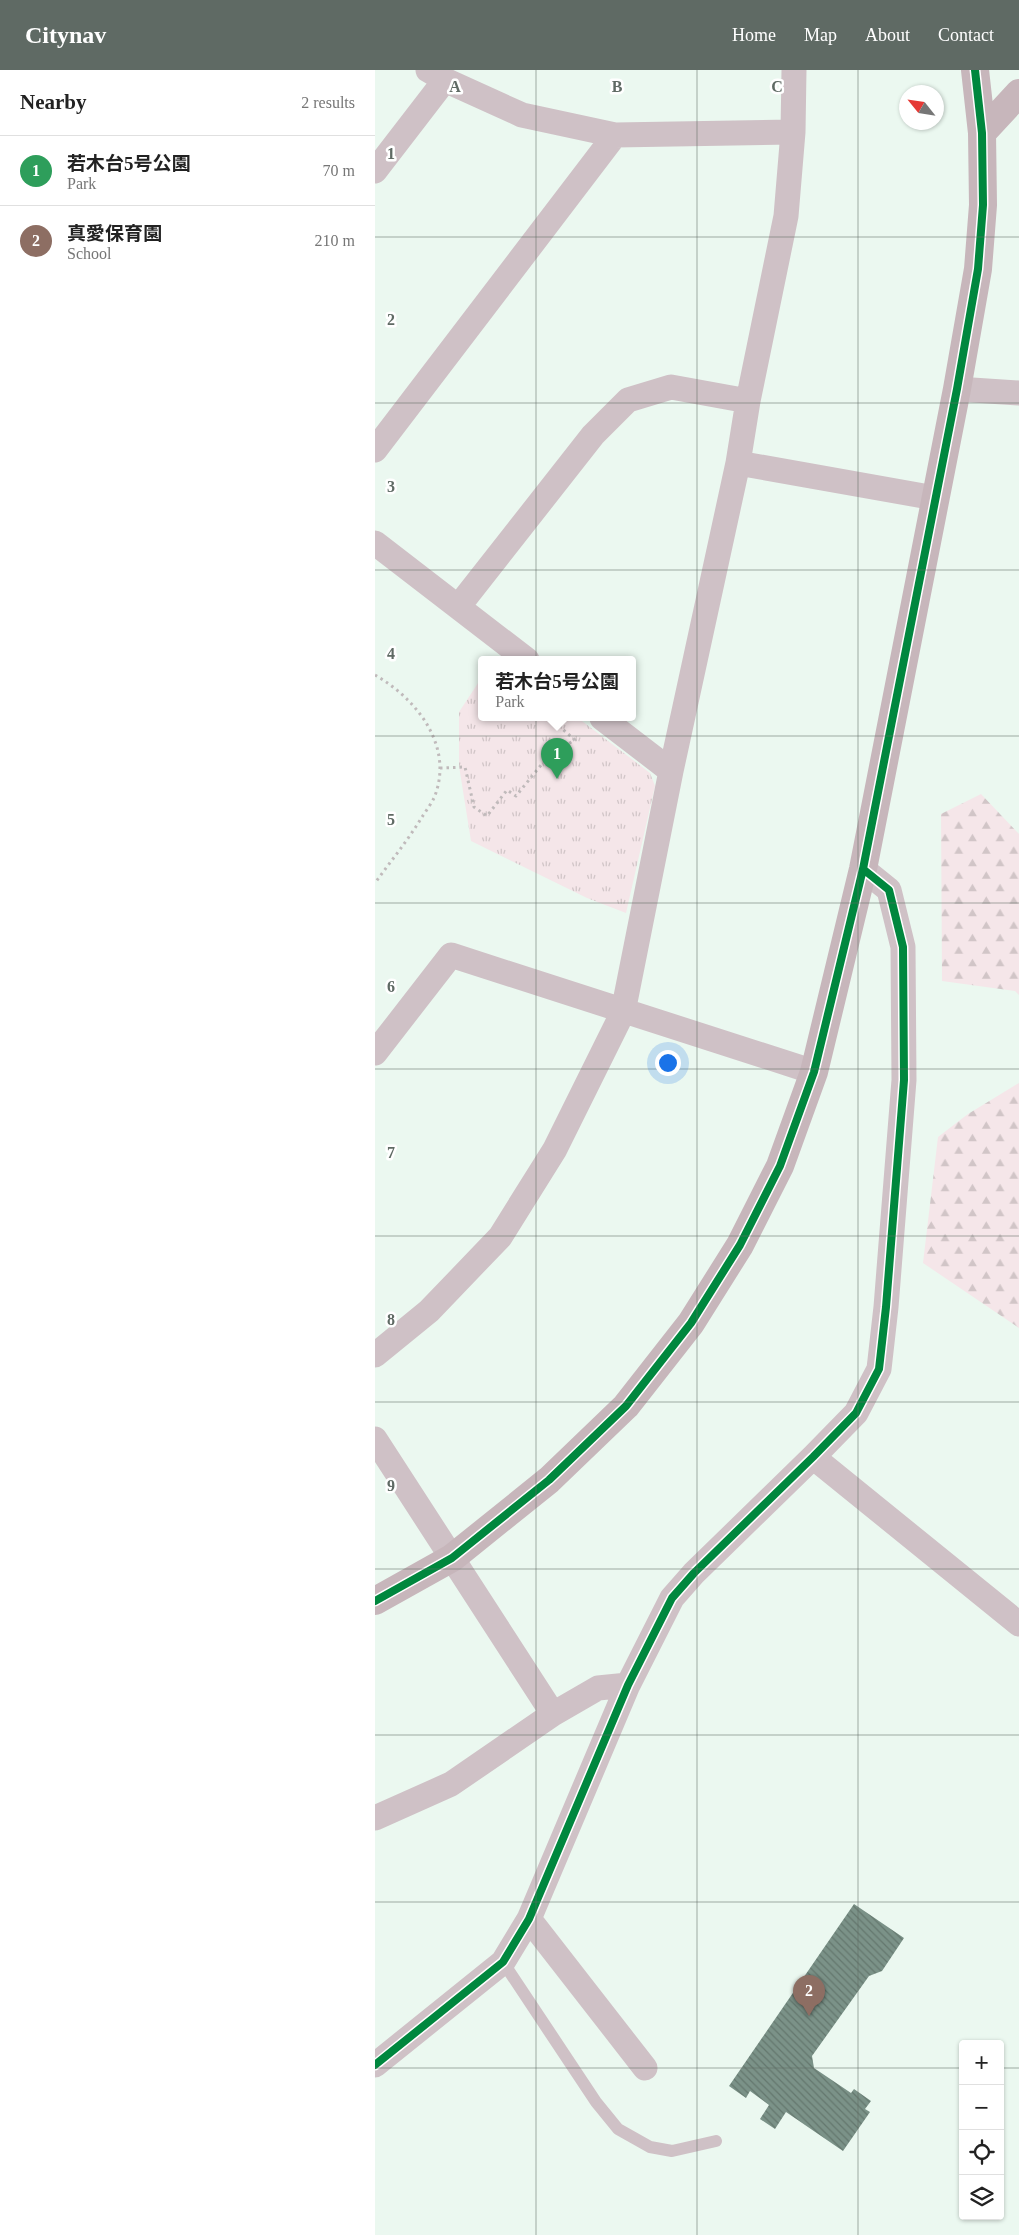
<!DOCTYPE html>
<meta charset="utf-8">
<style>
:root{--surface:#fff;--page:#f2f2f2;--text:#222;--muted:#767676;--line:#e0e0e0;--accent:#5f6a64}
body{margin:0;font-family:"Times New Roman","Noto Sans JP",serif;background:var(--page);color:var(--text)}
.controls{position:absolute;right:15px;bottom:15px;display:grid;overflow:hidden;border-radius:5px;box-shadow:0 1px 4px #0004}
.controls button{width:45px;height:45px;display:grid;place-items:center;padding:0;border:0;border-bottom:1px solid var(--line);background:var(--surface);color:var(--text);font:25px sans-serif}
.compass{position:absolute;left:524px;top:15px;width:45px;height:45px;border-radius:50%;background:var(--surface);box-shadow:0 1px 4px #0004;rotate:300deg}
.you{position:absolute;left:292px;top:992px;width:18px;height:18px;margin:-12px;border:4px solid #fff;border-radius:50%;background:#1a73e8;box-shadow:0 0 0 8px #1a73e833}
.badge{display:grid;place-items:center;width:32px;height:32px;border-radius:50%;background:var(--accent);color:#fff;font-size:16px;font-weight:700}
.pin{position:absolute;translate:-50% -41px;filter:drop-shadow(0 1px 2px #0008)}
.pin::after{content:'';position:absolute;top:26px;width:18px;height:15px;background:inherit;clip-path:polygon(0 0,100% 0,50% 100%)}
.popup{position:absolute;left:103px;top:586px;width:158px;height:65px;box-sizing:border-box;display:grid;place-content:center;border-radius:5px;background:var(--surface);filter:drop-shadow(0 1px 4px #0005);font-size:16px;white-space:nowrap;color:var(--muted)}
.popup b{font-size:19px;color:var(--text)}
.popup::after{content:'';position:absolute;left:50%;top:100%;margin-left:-10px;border:10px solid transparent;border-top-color:var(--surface)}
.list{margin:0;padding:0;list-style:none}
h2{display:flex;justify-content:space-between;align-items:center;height:65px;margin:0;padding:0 20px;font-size:21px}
h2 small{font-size:16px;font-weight:400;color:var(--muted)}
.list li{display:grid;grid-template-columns:32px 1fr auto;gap:15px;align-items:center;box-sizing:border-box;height:70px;padding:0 20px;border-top:1px solid var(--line)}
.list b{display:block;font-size:19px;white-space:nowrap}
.list p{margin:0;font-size:16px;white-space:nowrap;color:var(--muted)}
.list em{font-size:16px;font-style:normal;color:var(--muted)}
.icon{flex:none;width:28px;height:28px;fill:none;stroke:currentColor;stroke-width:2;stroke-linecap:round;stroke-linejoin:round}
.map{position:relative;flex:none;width:644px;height:2165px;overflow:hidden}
header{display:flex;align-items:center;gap:30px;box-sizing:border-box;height:70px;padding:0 25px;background:var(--accent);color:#fff}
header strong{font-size:24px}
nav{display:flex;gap:28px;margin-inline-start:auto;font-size:18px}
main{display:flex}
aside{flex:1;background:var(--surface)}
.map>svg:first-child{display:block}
.grass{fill:url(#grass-tufts)}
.forest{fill:url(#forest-firs)}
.building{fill:url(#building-back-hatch)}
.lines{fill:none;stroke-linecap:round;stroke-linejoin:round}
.path{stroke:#c0babb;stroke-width:3;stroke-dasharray:2.5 4;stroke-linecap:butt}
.lane{stroke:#cfc1c6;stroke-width:12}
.street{stroke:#cfc1c6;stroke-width:25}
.secondary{stroke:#c7b6bb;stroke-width:28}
.cycleway-casing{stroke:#fff;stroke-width:11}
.cycleway{stroke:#00873e;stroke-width:8}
.grid{fill:none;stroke:#5f6a64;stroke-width:1;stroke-opacity:0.55}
.grid-label{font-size:16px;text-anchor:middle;font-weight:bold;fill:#5f6a64;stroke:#fff;stroke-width:5;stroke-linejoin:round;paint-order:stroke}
</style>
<header>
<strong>Citynav</strong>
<nav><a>Home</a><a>Map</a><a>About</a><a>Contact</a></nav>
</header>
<main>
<aside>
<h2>Nearby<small>2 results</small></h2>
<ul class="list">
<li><span class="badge" style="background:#2e9e5b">1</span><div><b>若木台5号公園</b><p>Park</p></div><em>70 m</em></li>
<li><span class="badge" style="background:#8d6e63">2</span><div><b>真愛保育園</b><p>School</p></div><em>210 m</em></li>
</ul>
</aside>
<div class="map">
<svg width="644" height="2165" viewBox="0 0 644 2165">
<defs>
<pattern id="grass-tufts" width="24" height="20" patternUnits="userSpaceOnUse" patternTransform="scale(1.25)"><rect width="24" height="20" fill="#f5e6e9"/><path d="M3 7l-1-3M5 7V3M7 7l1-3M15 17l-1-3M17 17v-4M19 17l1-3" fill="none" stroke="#d1c5c7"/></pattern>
<pattern id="forest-firs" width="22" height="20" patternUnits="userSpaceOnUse" patternTransform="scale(1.25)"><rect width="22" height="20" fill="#f5e6e9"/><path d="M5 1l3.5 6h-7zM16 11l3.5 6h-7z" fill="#d1c5c7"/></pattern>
<pattern id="building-back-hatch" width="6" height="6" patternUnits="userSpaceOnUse" patternTransform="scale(1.25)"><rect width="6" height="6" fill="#7b9288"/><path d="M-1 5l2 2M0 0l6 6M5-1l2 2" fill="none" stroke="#64776e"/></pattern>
</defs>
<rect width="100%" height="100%" fill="#ebf8f0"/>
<path class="grass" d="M 107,607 L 107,648 L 203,648 L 275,703 L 280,716 L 251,843 L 212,828 L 96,771 L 84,696 L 84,642 Z"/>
<path class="forest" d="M 606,724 L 644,764 L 644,925 L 640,921 L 567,911 L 566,744 Z
M 644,1013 L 644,1258 L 548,1193 L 563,1067 L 593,1044 Z"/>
<path class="building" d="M 479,1834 L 529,1868 L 507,1901 L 494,1906 L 437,1986 L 439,1998 L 476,2023 L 479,2019 L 496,2031 L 490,2039 L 495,2042 L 468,2081 L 411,2042 L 400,2059 L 385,2049 L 394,2035 L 375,2021 L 371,2028 L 354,2016 Z"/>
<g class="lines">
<path class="path" d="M 0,605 C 42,629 80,677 59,728 C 56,734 51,741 47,747 C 33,770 16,791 0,813
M 65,698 L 90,697 L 99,737 L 112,746 L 132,720 L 141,726 L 175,684 L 200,670 L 175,648"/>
<path class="lane" d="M 128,1892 L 221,2032 L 243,2059 L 275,2077 L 297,2081 L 341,2071"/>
<path class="street" d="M 53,0 L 70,10 L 147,45 L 240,65 L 418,62
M 0,101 L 70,10
M 582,319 L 644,323
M 0,380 L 240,65
M 363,393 L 560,428
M 0,473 L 152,590
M 83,537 L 218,365 L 253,330 L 296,317 L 373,331
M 227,648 L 296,701
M 0,983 L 76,885 L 439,1002
M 0,1285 L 54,1241 L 125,1167 L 180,1079 L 248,942 L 296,701 L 363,393 L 373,331 L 411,146 L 418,62 L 419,0
M 0,1369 L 178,1644
M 438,1387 L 644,1554
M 0,1748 L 76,1714 L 178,1644 L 223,1618 L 253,1615
M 154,1849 L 270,1998
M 0,1995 L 128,1892 L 154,1849 L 253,1615 L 297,1528 L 319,1503 L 438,1387 L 481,1343 L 504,1299 L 511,1237 L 529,1010 L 528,877 L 514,820 L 488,799"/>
<path class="secondary" d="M 607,63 L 644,23
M 0,1531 L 77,1488 L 174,1410 L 251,1336 L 316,1253 L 365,1175 L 405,1096 L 439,1002 L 488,799 L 582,319 L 603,199 L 608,135 L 607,63 L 600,0"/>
<defs>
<path id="cycleway" d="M 0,1531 L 77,1488 L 174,1410 L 251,1336 L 316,1253 L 365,1175 L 405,1096 L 439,1002 L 488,799 L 582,319 L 603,199 L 608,135 L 607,63 L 600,0
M 0,1995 L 128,1892 L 154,1849 L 253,1615 L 297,1528 L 319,1503 L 438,1387 L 481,1343 L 504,1299 L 511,1237 L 529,1010 L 528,877 L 514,820 L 488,799"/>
</defs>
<use href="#cycleway" class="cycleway-casing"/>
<use href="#cycleway" class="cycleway"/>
</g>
<path class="grid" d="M 161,0 L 161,2165M 322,0 L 322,2165M 483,0 L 483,2165M 0,167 L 644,167M 0,333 L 644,333M 0,500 L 644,500M 0,666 L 644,666M 0,833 L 644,833M 0,999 L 644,999M 0,1166 L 644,1166M 0,1332 L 644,1332M 0,1499 L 644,1499M 0,1665 L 644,1665M 0,1832 L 644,1832M 0,1998 L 588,1998M 625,1998 L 644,1998"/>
<g class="grid-label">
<text x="80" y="22">A</text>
<text x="242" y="22">B</text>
<text x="402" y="22">C</text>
<text x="16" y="89">1</text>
<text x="16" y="255">2</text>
<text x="16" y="422">3</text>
<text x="16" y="589">4</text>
<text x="16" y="755">5</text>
<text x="16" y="922">6</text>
<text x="16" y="1088">7</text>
<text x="16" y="1255">8</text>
<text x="16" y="1421">9</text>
</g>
</svg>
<div class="controls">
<button>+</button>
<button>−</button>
<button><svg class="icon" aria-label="locate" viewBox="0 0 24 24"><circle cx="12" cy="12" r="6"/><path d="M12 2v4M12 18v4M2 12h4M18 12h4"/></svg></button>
<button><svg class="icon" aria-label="layers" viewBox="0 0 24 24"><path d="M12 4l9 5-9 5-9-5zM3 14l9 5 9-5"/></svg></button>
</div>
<svg class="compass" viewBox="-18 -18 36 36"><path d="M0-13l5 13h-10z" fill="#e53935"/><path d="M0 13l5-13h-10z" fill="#767676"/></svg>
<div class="you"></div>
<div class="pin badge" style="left:182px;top:709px;background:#2e9e5b">1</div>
<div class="popup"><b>若木台5号公園</b>Park</div>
<div class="pin badge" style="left:434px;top:1946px;background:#8d6e63">2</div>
</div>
</main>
